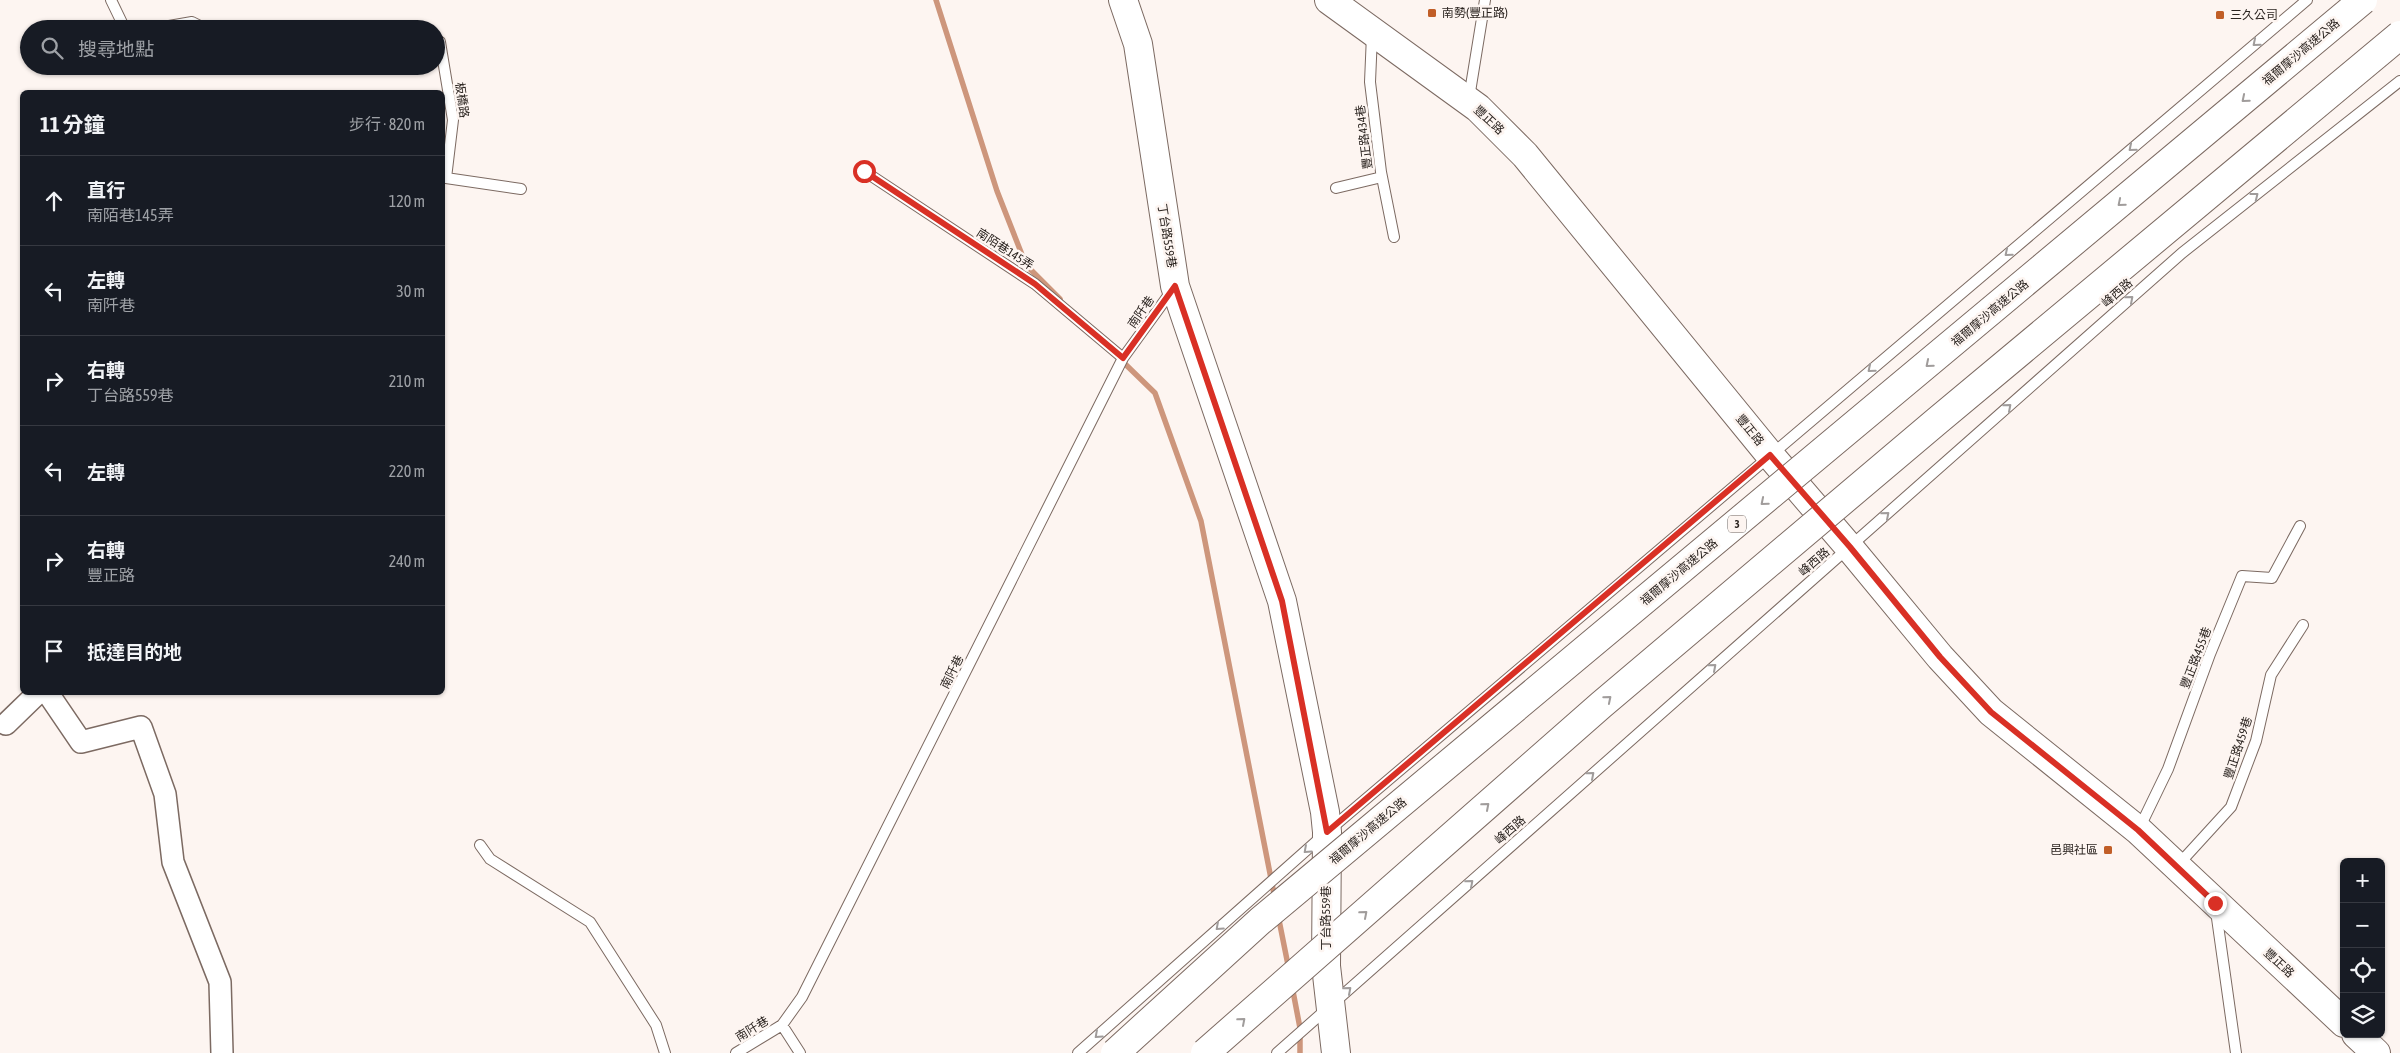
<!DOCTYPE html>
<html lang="zh-TW">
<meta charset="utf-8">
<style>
:root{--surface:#171b24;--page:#242831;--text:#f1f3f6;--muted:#9ea1a6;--line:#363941}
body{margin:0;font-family:"Asap Condensed","Noto Sans TC",sans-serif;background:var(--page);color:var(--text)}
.controls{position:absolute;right:15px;bottom:15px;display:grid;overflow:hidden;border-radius:8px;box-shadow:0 1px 4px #0004}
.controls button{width:45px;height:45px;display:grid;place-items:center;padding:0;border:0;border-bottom:1px solid var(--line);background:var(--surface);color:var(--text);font:25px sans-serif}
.stop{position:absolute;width:15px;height:15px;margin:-11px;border:4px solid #d93025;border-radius:50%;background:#fff}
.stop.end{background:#d93025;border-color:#fff;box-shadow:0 1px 5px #0008}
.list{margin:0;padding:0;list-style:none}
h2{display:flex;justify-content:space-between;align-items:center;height:65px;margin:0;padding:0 20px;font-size:21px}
h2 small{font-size:16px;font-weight:400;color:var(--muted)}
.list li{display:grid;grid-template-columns:32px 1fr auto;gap:15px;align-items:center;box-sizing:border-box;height:90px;padding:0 20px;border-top:1px solid var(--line)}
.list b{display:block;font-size:19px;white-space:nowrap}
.list p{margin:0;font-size:16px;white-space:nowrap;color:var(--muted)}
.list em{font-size:16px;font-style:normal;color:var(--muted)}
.icon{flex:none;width:28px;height:28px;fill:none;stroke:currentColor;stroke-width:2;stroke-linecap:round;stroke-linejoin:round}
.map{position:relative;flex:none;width:2400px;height:1053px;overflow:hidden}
.search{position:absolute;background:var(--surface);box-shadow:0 1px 4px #0004;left:20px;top:20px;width:425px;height:55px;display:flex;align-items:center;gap:12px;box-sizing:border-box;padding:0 18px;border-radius:28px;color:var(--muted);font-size:19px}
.panel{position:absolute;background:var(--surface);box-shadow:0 1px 4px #0004;left:20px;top:90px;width:425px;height:605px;border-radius:8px}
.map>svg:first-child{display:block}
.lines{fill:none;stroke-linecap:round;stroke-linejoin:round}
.stream{stroke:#cd967c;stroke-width:5.5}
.lane-casing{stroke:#7c6a62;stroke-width:12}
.street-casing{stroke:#7c6a62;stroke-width:24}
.secondary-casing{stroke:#7c6a62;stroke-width:30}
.lane{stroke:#fff;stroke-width:10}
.street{stroke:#fff;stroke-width:21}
.secondary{stroke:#fff;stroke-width:28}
.highway-bridge-casing{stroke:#7c6a62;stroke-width:30;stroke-linecap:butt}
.highway-bridge{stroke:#fff;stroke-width:28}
.oneway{stroke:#a09c9b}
.route{stroke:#d93025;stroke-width:6}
.poi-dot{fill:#c15e27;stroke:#fdf5f1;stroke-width:2}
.labels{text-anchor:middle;stroke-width:5;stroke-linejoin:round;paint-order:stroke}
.shield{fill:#fdf5f1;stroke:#6a635f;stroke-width:1}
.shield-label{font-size:11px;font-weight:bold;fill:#2b2420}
.poi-label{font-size:12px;fill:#2b2420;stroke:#fdf5f1;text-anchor:start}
.street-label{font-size:12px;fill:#2b2420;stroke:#fdf5f1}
</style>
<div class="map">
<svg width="2400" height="1053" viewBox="0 0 2400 1053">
<rect width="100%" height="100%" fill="#fdf5f1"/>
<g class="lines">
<path class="stream" d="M 936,0 L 997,191 L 1026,265 L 1060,299
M 1121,360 L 1155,393 L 1201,521 L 1275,899
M 1278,915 L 1289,970
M 1292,986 L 1300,1028 L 1300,1053"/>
<defs>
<path id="lane" d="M 111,0 L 125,29
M 152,29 L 192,22 L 206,29
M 1372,35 L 1370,82 L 1381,172 L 1394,237
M 436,42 L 440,42 L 453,120 L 446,178 L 521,189
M 1469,98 L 1485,0
M 864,171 L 1035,284 L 1123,358
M 1336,188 L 1382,177
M 2139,829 L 2168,769 L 2210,654 L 2242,576 L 2272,578 L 2300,526
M 480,845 L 490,859 L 590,922 L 656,1025 L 665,1053
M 2178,865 L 2231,807 L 2256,741 L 2271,675 L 2303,625
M 2216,911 L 2236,1053
M 782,1025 L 800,1053
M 736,1053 L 782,1025 L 802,997 L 1123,358 L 1173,289
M 1078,1053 L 1327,832 L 2307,0
M 1277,1053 L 2182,253 L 2400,81"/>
<path id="street" d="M 47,692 L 81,742 L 141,727 L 165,794 L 173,862 L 220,982 L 222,1053
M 6,724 L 39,692"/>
<path id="secondary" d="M 1123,0 L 1138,44 L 1175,286 L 1282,601 L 1325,812 L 1327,832 L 1326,966 L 1336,1053
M 1329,0 L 1478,108 L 1525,155 L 1770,455 L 1849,547 L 1940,657 L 1991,712 L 2138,830 L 2344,1023
M 2356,1034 L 2376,1053"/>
</defs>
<use href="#lane" class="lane-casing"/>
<use href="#street" class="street-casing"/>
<use href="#secondary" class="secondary-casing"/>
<use href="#lane" class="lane"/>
<use href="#street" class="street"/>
<use href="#secondary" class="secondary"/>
<defs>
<path id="highway-bridge" d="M 1115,1053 L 1260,921 L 2363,0
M 1205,1053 L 1601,705 L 1937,421 L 2400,35"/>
</defs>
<use href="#highway-bridge" class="highway-bridge-casing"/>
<use href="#highway-bridge" class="highway-bridge"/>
</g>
<defs><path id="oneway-chevron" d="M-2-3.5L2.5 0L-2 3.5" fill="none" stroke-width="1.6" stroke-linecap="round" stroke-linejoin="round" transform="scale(1.25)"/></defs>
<g class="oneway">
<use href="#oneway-chevron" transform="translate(2256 43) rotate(140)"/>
<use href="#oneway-chevron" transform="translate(2245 99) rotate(140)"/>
<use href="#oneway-chevron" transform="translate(2132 148) rotate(140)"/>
<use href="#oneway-chevron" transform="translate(2255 196) rotate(-38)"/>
<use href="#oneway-chevron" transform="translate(2121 203) rotate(140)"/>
<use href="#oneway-chevron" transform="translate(2008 253) rotate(140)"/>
<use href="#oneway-chevron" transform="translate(2130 299) rotate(-41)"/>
<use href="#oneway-chevron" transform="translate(1929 364) rotate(140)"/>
<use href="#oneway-chevron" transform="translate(1871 369) rotate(140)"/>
<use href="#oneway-chevron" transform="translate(2008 407) rotate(-41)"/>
<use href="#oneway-chevron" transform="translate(1764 502) rotate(140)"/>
<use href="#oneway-chevron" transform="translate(1886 515) rotate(-41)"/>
<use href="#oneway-chevron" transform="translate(1713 667) rotate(-41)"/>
<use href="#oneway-chevron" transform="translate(1608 699) rotate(-40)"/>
<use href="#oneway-chevron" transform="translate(1591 775) rotate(-41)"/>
<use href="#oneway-chevron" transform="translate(1486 806) rotate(-41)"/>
<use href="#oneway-chevron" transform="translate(1307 850) rotate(138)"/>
<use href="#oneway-chevron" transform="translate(1470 883) rotate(-41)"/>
<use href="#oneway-chevron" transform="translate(1364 914) rotate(-41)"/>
<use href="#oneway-chevron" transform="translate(1219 927) rotate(138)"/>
<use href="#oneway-chevron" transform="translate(1348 990) rotate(-41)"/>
<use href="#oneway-chevron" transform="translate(1242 1021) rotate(-41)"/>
<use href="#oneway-chevron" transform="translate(1098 1035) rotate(138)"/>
</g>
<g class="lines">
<path class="route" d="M 864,171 L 1035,284 L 1123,358 L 1175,286 L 1282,601 L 1327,832 L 1770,455 L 1850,547 L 1940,657 L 1991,712 L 2138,830 L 2215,903"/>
</g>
<g class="poi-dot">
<rect x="1427" y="8" width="10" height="10" rx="2.5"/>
<rect x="2215" y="10" width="10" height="10" rx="2.5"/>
<rect x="2103" y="845" width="10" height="10" rx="2.5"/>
</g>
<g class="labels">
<rect class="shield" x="1728" y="515.5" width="18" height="17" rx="4"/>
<g class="shield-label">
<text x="1737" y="528">3</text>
</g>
<g class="poi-label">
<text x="1442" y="17">南勢(豐正路)</text>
<text x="2230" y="19">三久公司</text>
<text x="2098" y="854" text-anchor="end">邑興社區</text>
</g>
<g class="street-label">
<text transform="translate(2301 52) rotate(-40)" y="4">福爾摩沙高速公路</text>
<text transform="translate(462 100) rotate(82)" y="4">板橋路</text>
<text transform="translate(1489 120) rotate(43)" y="4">豐正路</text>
<text transform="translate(1364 137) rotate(-97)" y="4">豐正路434巷</text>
<text transform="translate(1167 236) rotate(81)" y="4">丁台路559巷</text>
<text transform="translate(1005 249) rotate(33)" y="4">南陌巷145弄</text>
<text transform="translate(2117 293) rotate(-41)" y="4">峰西路</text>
<text transform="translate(1141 312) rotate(-55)" y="4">南阡巷</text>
<text transform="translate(1990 313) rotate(-40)" y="4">福爾摩沙高速公路</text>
<text transform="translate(1750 430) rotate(51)" y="4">豐正路</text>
<text transform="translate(1814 562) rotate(-41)" y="4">峰西路</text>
<text transform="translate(1679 572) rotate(-40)" y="4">福爾摩沙高速公路</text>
<text transform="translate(2196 658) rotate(-69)" y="4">豐正路455巷</text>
<text transform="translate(952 672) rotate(-63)" y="4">南阡巷</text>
<text transform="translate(2238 748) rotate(-72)" y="4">豐正路459巷</text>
<text transform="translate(1510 830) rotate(-41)" y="4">峰西路</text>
<text transform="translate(1368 831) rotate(-40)" y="4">福爾摩沙高速公路</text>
<text transform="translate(1326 918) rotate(-90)" y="4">丁台路559巷</text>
<text transform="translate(2279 963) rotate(43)" y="4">豐正路</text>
<text transform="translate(752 1029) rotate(-31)" y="4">南阡巷</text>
</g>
</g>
</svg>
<div class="controls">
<button>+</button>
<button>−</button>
<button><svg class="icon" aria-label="locate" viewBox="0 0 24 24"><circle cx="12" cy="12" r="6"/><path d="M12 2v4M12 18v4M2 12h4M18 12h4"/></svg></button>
<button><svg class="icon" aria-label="layers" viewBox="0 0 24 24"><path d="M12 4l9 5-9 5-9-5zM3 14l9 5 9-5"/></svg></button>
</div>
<div class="stop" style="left:864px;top:171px"></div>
<div class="stop end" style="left:2215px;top:903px"></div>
<div class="search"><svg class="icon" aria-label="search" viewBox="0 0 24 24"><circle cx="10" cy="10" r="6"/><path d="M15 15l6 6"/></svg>搜尋地點</div>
<section class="panel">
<h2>11 分鐘<small>步行 · 820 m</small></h2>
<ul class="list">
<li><svg class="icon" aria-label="ahead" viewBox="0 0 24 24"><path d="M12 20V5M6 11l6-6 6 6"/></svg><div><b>直行</b><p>南陌巷145弄</p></div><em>120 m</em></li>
<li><svg class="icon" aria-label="left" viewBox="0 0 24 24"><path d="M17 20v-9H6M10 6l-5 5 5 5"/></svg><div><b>左轉</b><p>南阡巷</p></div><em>30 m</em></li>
<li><svg class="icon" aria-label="right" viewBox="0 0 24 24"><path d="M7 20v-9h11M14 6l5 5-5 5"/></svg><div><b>右轉</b><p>丁台路559巷</p></div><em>210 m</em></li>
<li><svg class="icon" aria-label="left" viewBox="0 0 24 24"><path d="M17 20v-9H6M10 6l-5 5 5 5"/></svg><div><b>左轉</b></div><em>220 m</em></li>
<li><svg class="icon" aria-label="right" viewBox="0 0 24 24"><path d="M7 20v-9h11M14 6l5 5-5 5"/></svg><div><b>右轉</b><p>豐正路</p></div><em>240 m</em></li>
<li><svg class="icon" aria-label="arrive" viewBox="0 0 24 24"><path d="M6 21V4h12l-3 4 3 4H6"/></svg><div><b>抵達目的地</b></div></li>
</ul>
</section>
</div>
